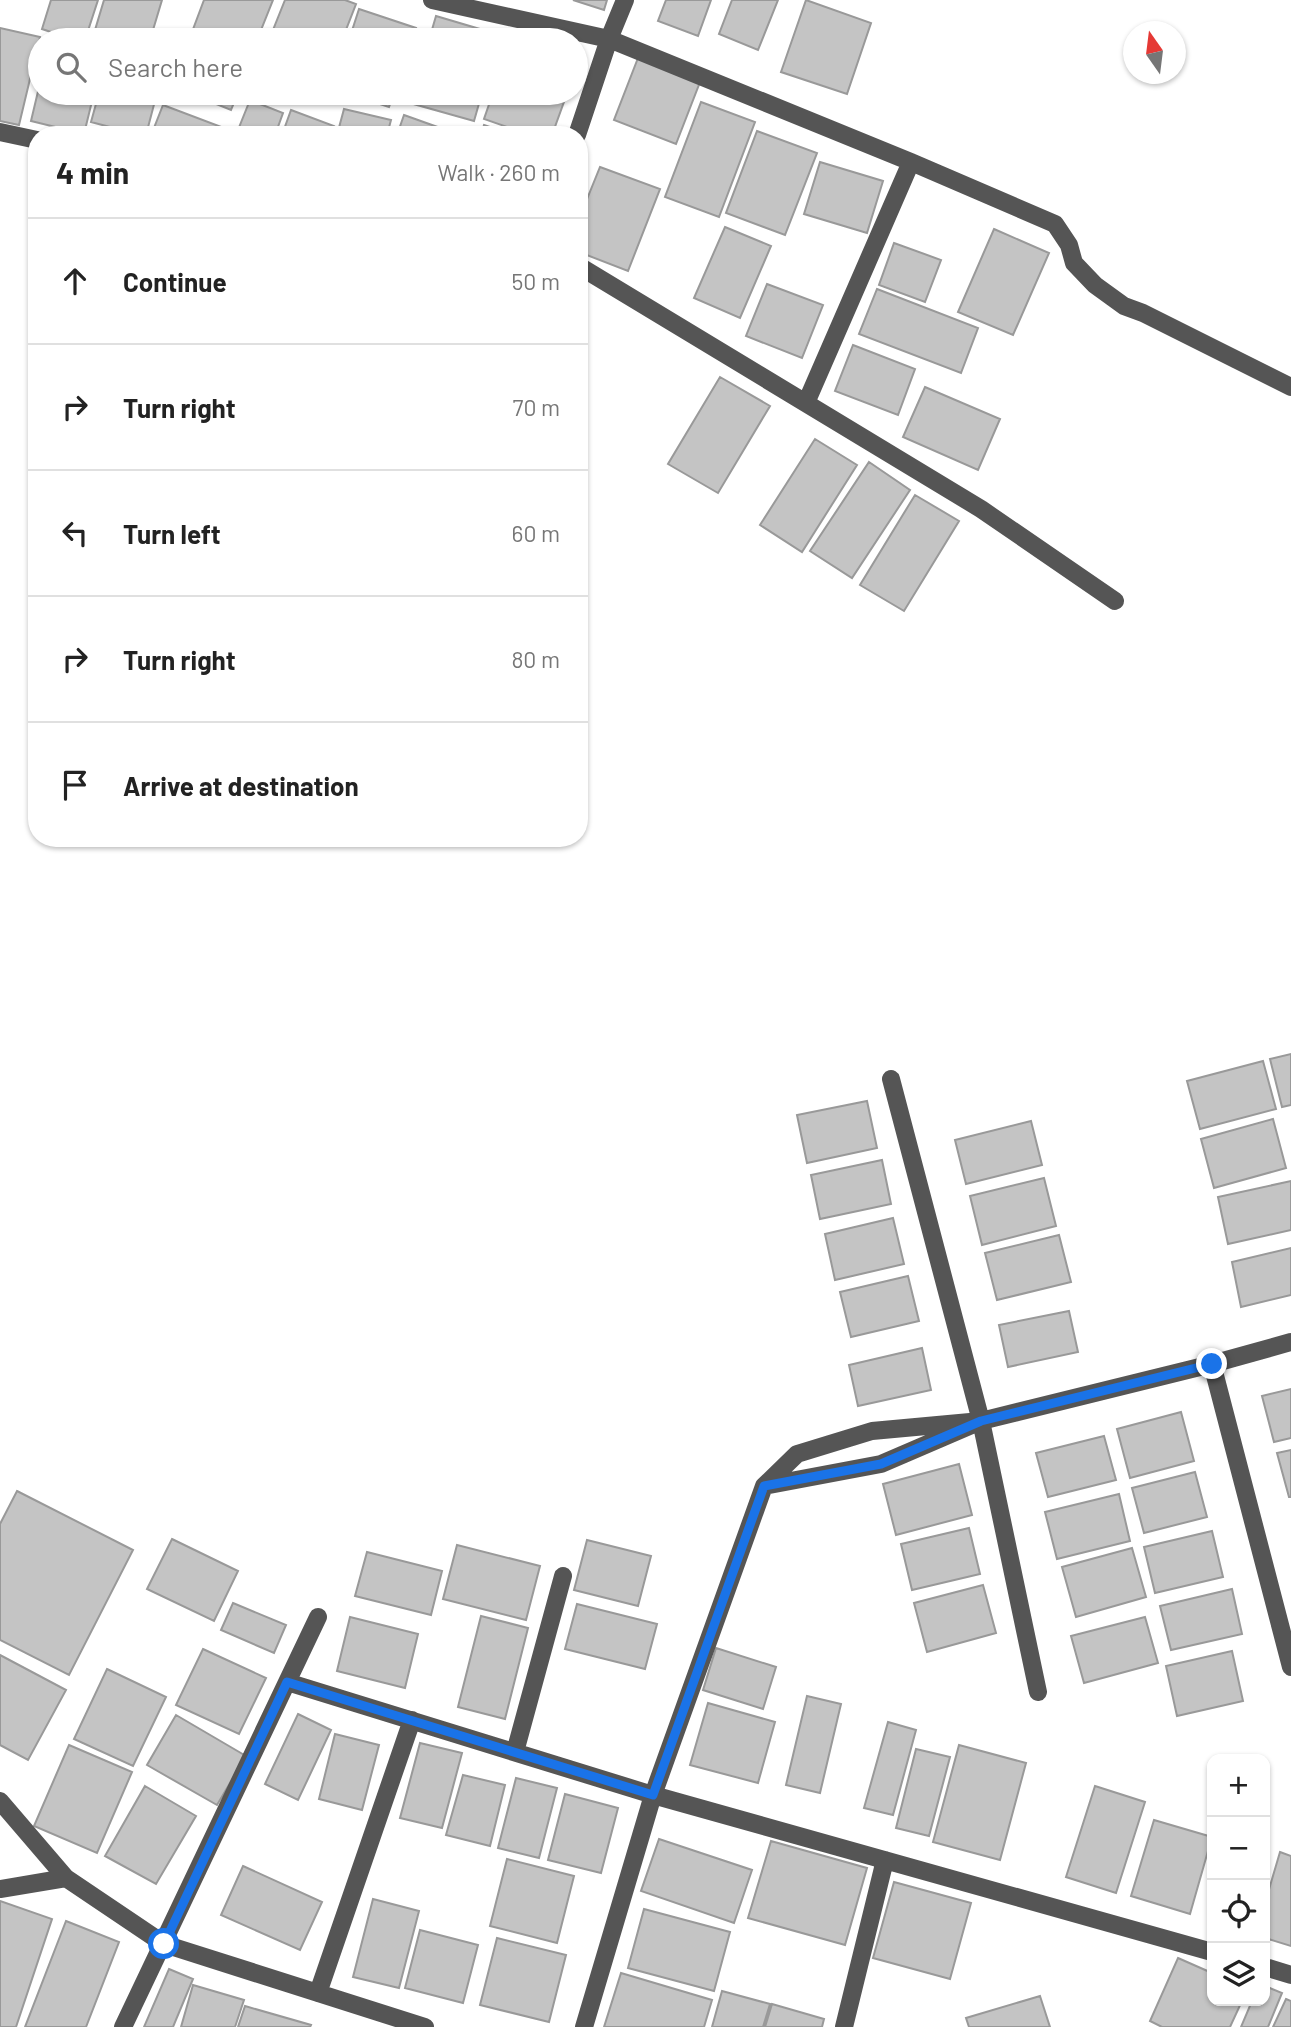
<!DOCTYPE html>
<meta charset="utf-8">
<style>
:root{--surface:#fff;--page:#f2f2f2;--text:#222;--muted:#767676;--line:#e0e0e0}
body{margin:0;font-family:Barlow,sans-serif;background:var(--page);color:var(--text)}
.controls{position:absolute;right:21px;bottom:21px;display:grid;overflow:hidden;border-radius:14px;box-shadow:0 2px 5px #0004}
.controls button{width:63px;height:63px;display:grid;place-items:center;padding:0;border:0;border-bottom:2px solid var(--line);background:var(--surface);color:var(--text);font:35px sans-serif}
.compass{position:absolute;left:1123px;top:21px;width:63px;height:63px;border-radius:50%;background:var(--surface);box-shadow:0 2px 5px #0004;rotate:346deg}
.stop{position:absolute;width:21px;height:21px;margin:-16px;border:5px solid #1a73e8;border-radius:50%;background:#fff}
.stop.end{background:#1a73e8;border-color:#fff;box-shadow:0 2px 7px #0008}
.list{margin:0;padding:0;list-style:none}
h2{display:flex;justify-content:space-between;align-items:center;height:91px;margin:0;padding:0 28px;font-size:30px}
h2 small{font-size:23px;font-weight:400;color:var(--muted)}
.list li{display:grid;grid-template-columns:46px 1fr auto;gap:21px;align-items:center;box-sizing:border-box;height:126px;padding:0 28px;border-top:2px solid var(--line)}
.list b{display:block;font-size:26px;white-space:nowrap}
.list em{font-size:23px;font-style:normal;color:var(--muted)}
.icon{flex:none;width:38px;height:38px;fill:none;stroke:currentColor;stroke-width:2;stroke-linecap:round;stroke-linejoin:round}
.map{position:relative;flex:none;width:1291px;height:2027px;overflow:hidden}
.search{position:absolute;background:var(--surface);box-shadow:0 2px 5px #0004;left:28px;top:28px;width:560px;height:77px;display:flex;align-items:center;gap:18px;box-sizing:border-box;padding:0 24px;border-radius:38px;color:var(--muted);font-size:26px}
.panel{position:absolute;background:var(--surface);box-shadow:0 2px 5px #0004;left:28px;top:126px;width:560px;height:721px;border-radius:28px}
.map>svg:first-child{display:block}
.building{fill:#c4c4c4;stroke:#999;stroke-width:2}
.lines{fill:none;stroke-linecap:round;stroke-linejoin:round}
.minor{stroke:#555;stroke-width:18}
.route{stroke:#1a73e8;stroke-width:9}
</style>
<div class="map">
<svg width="1291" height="2027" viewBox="0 0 1291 2027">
<rect width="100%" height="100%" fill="#fff"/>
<path class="building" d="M 51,0 L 98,0 L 85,40 L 75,40 L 42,29 Z
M 104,0 L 162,0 L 150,40 L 92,40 Z
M 204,0 L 273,0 L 257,40 L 189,40 Z
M 285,0 L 345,0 L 356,4 L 342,40 L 269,40 Z
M 573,0 L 607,0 L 604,10 Z
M 666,0 L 711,0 L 698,36 L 658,21 Z
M 732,0 L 778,0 L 758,50 L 719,34 Z
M 806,0 L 871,23 L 847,94 L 781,72 Z
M 359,9 L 416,28 L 412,40 L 349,40 Z
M 436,16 L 500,35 L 498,40 L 429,40 Z
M 0,28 L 40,37 L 19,125 L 0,121 Z
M 638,58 L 700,82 L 676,144 L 614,120 Z
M 40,83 L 40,93 L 94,93 L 84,134 L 31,121 Z
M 99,93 L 157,93 L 146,135 L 140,135 L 91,122 Z
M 189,93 L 238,93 L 231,110 Z
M 346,93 L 394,93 L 389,107 Z
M 414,93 L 482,93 L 474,121 L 410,103 Z
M 493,93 L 548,93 L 565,99 L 552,135 L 530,135 L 484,119 Z
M 250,100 L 283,113 L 275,135 L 236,135 Z
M 701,102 L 755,122 L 719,217 L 665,197 Z
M 163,105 L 232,131 L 230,135 L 171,135 L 154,128 Z
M 344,109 L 391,120 L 387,135 L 337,135 Z
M 291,110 L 334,126 L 331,135 L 282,135 Z
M 404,115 L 460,135 L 397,135 Z
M 484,125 L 513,135 L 481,135 Z
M 757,131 L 817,153 L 785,235 L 726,213 Z
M 820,162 L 883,181 L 867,233 L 804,214 Z
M 600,167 L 660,189 L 628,271 L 579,252 L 579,219 Z
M 725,227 L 771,246 L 740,318 L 694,298 Z
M 994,229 L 1049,253 L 1013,335 L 958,312 Z
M 894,243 L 941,260 L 925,302 L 879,285 Z
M 767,284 L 823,305 L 802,358 L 746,336 Z
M 877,289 L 978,328 L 961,373 L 859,334 Z
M 853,345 L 915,369 L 898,415 L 835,391 Z
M 720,377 L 770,406 L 718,493 L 668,464 Z
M 925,387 L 1000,419 L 978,470 L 903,437 Z
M 815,439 L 857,465 L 802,552 L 760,525 Z
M 869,462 L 910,490 L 852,578 L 810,551 Z
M 915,495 L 959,521 L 904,611 L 860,585 Z
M 1291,1054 L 1291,1105 L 1282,1107 L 1270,1059 Z
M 1263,1061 L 1276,1109 L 1200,1129 L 1187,1081 Z
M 867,1101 L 877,1148 L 807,1163 L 797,1115 Z
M 1273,1119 L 1286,1168 L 1214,1188 L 1201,1139 Z
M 1031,1121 L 1042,1165 L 966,1184 L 955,1140 Z
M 882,1160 L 891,1204 L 820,1219 L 811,1175 Z
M 1044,1178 L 1056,1226 L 982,1245 L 970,1196 Z
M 1291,1181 L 1291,1230 L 1228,1244 L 1218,1197 Z
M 893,1218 L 904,1264 L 835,1280 L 825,1234 Z
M 1059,1235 L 1071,1282 L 997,1300 L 985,1253 Z
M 1291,1248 L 1291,1295 L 1241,1307 L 1232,1262 Z
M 908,1276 L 919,1321 L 851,1337 L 840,1292 Z
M 1069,1311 L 1078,1352 L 1008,1367 L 999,1325 Z
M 922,1348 L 931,1390 L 858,1406 L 849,1365 Z
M 1291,1389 L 1291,1438 L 1274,1442 L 1262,1396 Z
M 1181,1412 L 1194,1461 L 1130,1478 L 1117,1429 Z
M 1104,1436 L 1116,1480 L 1048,1497 L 1036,1453 Z
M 1291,1450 L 1291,1497 L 1289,1497 L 1277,1453 Z
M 959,1464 L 972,1515 L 896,1535 L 883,1484 Z
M 1195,1472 L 1207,1517 L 1144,1533 L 1132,1488 Z
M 17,1491 L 133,1550 L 69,1675 L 0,1640 L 0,1524 Z
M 1119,1494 L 1130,1541 L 1057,1559 L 1045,1512 Z
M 969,1528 L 980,1574 L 912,1590 L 901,1544 Z
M 1212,1531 L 1223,1577 L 1155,1593 L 1144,1547 Z
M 172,1539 L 238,1571 L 214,1621 L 147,1589 Z
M 587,1540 L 651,1556 L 638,1606 L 574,1590 Z
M 457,1545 L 540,1566 L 526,1620 L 443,1599 Z
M 1132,1548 L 1146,1597 L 1076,1617 L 1062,1567 Z
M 367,1552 L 442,1571 L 431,1615 L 355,1596 Z
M 983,1585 L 996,1633 L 927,1652 L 914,1603 Z
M 1232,1589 L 1242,1634 L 1171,1650 L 1160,1606 Z
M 233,1603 L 286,1625 L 274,1653 L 221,1630 Z
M 577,1604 L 657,1624 L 645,1669 L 565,1649 Z
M 481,1616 L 528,1628 L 505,1719 L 458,1707 Z
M 350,1617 L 418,1634 L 405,1688 L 337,1671 Z
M 1145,1617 L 1158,1663 L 1084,1683 L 1071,1636 Z
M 716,1648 L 776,1667 L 763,1709 L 703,1690 Z
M 203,1649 L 266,1678 L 239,1734 L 176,1705 Z
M 1232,1651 L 1243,1701 L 1177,1716 L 1166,1666 Z
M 0,1655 L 66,1690 L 28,1760 L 0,1745 Z
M 107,1669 L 166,1697 L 133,1766 L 74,1739 Z
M 807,1696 L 841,1704 L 820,1793 L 786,1785 Z
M 708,1703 L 775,1722 L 758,1783 L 690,1765 Z
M 298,1714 L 331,1730 L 298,1800 L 265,1784 Z
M 176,1715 L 246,1756 L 217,1805 L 147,1765 Z
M 888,1722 L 916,1730 L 893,1815 L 864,1808 Z
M 335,1734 L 379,1745 L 362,1810 L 319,1799 Z
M 420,1743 L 462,1753 L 442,1828 L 400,1818 Z
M 69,1745 L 132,1772 L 97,1853 L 34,1826 Z
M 959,1745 L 1026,1763 L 1000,1860 L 933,1842 Z
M 916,1749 L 950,1757 L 929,1836 L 896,1828 Z
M 463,1775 L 505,1785 L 490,1846 L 446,1835 Z
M 516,1778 L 557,1788 L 539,1858 L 498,1848 Z
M 145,1786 L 196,1816 L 156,1884 L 105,1856 Z
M 1095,1786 L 1145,1802 L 1116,1893 L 1066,1877 Z
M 565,1794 L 618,1808 L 601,1873 L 548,1860 Z
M 1154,1820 L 1212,1837 L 1190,1914 L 1131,1896 Z
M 659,1839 L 752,1870 L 734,1923 L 641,1891 Z
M 771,1841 L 867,1868 L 845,1945 L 748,1918 Z
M 1280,1852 L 1291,1856 L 1291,1946 L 1265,1938 L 1265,1903 Z
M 507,1859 L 574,1876 L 557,1943 L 490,1926 Z
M 243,1866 L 322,1902 L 300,1950 L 221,1915 Z
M 894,1882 L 971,1903 L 950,1979 L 873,1958 Z
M 373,1899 L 419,1911 L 399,1988 L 353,1977 Z
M 0,1901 L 52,1919 L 16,2027 L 0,2027 Z
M 644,1909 L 730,1932 L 714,1991 L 628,1968 Z
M 66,1921 L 119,1942 L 86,2027 L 25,2027 Z
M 420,1930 L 478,1945 L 463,2003 L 405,1988 Z
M 497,1938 L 566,1955 L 549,2022 L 480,2005 Z
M 1178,1958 L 1212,1973 L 1212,2001 L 1242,2001 L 1230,2027 L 1162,2027 L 1150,2021 Z
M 169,1969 L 193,1979 L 173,2027 L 144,2027 Z
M 621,1973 L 712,2000 L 704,2027 L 604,2027 Z
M 193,1985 L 244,2000 L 235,2027 L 181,2027 Z
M 1265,1986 L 1282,1993 L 1268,2027 L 1241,2027 L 1252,2001 L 1265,2001 Z
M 722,1991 L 770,2004 L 763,2027 L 712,2027 Z
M 1040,1996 L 1050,2027 L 969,2027 L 966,2018 Z
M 1286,1999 L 1291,2001 L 1291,2027 L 1273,2027 Z
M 772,2004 L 824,2019 L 822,2027 L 765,2027 Z
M 245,2006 L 311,2025 L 310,2027 L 238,2027 Z"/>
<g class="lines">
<path class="minor" d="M 432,0 L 609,39 L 911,162 L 1055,224 L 1069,245 L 1074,263 L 1095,285 L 1124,306 L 1143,313 L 1291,387
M 0,132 L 37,140
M 577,135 L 609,39 L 625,0
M 579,266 L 981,509 L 1115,601
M 806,403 L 911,162
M 891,1079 L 981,1421 L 1038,1692
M 1212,1364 L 1291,1667
M 764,1486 L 881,1464 L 981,1421 L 1212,1364 L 1291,1342
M 287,1682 L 653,1795 L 1212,1952
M 515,1752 L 563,1576
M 0,1801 L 66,1878 L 164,1944 L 425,2027
M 0,1889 L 66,1878
M 1265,1967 L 1291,1975
M 318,1993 L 412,1720
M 123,2027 L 318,1617
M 584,2027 L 653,1795 L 764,1486 L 797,1454 L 872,1431 L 981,1421
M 844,2027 L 885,1860"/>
</g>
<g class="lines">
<path class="route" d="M 164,1944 L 287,1682 L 653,1795 L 764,1486 L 881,1464 L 981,1421 L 1212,1364"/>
</g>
</svg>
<div class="controls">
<button>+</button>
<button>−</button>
<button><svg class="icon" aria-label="locate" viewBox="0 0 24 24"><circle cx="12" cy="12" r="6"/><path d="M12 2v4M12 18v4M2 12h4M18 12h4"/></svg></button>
<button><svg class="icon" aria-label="layers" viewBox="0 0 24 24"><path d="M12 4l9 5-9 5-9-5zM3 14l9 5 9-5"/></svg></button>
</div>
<svg class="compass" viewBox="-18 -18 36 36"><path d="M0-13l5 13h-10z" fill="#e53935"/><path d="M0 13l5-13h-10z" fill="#767676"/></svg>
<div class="stop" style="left:164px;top:1944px"></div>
<div class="stop end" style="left:1212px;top:1364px"></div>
<div class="search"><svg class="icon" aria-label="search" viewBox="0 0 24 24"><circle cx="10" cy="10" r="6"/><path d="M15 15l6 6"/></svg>Search here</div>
<section class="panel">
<h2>4 min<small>Walk · 260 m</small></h2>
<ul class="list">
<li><svg class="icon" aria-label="ahead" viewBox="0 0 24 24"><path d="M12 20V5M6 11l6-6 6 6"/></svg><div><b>Continue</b></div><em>50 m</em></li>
<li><svg class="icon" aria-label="right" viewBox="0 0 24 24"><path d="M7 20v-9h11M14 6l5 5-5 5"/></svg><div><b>Turn right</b></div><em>70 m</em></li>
<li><svg class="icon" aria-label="left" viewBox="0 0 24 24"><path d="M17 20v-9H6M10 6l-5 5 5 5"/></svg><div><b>Turn left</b></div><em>60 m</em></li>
<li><svg class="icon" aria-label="right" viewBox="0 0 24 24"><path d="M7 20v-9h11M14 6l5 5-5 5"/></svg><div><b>Turn right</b></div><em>80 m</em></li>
<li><svg class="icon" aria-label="arrive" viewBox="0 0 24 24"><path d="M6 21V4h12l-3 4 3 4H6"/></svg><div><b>Arrive at destination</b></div></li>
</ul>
</section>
</div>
